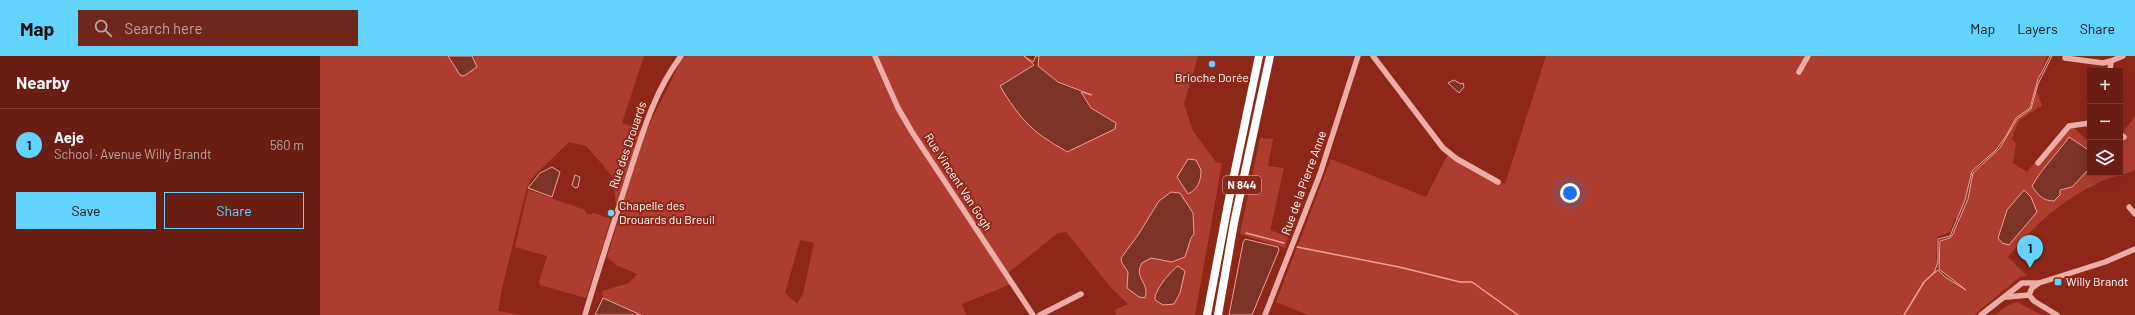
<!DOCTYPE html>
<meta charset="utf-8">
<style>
:root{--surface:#6a1e13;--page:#6f271c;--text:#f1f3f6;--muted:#bea2a0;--line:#7d3c33;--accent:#62d4ff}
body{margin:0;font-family:Barlow,sans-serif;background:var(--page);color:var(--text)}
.controls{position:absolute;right:12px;top:12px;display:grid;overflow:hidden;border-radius:0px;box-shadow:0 4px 16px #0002}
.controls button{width:36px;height:36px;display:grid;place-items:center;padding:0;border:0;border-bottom:1px solid var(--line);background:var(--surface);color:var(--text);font:20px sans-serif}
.you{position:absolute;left:1250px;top:137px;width:14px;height:14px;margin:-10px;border:3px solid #fff;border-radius:50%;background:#1a73e8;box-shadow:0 0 0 6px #1a73e833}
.badge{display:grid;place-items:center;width:26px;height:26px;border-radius:50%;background:var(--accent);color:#111;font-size:13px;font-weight:700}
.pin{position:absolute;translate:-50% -33px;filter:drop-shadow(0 1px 2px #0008)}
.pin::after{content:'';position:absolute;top:21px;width:14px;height:12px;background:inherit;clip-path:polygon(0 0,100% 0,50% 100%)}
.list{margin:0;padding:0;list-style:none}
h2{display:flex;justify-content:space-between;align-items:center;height:52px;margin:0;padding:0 16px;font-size:17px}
h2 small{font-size:13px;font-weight:400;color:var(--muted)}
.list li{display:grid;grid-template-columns:26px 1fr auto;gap:12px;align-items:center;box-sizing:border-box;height:72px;padding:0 16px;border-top:1px solid var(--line)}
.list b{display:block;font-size:15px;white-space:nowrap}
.list p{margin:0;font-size:13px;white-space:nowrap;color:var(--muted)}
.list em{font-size:13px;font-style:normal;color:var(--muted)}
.actions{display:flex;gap:8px;padding:12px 16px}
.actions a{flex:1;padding:9px 0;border:1px solid var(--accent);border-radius:0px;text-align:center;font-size:14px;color:var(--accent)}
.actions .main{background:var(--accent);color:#111}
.icon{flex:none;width:22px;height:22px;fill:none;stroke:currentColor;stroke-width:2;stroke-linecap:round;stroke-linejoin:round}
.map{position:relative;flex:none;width:1815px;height:259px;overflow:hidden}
header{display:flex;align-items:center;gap:24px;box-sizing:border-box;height:56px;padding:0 20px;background:var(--accent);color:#111}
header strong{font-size:19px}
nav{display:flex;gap:22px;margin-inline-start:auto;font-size:14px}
.search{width:280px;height:36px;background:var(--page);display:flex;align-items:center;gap:10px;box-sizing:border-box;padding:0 14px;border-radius:0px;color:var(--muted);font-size:15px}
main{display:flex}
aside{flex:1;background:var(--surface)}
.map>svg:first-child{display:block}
.green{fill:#ad3e2f;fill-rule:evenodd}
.water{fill:#7d3326;stroke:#f0a097}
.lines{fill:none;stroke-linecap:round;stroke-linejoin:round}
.stream{stroke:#f0a097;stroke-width:1.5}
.minor{stroke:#eeada5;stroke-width:5.5}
.highway{stroke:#fff;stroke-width:8}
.poi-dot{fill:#62d4ff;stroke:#8d2819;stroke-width:1.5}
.labels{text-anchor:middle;stroke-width:4;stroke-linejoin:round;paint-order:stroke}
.shield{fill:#8d2819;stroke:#ddbeba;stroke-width:1}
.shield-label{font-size:11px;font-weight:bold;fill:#fff}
.poi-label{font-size:12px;fill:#fff;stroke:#8d2819;text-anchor:start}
.street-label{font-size:12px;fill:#fff;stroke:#8d2819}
</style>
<header>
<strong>Map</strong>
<div class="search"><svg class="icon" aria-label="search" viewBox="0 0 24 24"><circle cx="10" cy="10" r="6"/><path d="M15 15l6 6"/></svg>Search here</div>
<nav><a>Map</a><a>Layers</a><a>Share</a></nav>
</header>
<main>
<aside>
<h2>Nearby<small></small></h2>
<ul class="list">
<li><span class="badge">1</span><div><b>Aeje</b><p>School · Avenue Willy Brandt</p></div><em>560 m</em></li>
</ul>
<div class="actions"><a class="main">Save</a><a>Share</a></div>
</aside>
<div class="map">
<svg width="1815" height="259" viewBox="0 0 1815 259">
<rect width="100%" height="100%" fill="#8d2819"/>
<path class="green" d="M 0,0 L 324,0 L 302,67 L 326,75 L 361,5 L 366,0 L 704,0 L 714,8 L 680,30 C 693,52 708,73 731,86 C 736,90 742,92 747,96 L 793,74 L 796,67 L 771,52 L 761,36 L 772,39 C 751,30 735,26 718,10 L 719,0 L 878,0 L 864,48 L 873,75 L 896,106 L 902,107 L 875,259 L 796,259 L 795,254 L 808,248 L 793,234 L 746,176 L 738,177 L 688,217 L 694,227 L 642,248 L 646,259 L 321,259 L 283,242 L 282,235 L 309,227 L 317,218 L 296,209 L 287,201 L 303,150 L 296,148 L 293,122 L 282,108 L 266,90 L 249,86 L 212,122 L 207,131 L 182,232 L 178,255 L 201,259 L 0,259 ZM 480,184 L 494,187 L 483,238 L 477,248 L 465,237 Z
M 1226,0 L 1727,0 L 1715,30 L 1722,50 C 1718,51 1703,62 1700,64 C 1696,68 1694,78 1692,83 L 1696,88 L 1693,107 L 1707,116 L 1716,105 L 1720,108 L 1747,75 L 1753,71 L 1770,87 L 1770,117 L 1800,117 L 1800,88 L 1804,79 L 1803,76 L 1815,60 L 1815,114 C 1804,119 1791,121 1780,126 C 1742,144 1714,169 1688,201 L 1707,220 L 1700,221 L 1654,259 L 988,259 L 956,246 L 1011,103 L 1106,141 L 1128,98 L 1185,128 ZM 1635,162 L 1640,166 L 1630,183 L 1621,185 L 1620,206 L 1616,203 L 1617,181 L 1630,176 Z
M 940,82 L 953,83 L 948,110 L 964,112 L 950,174 L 968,181 L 965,192 L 920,178 Z
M 208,134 L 265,154 L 266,157 L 271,159 L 273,157 L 291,163 L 266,242 L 220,229 L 219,226 L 227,200 L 195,191 Z
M 1697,246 L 1720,258 L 1722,259 L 1676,259 L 1686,250 Z"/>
<path class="water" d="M 128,0 L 152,0 L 157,11 L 144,20 L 140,19 Z
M 704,0 L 713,6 L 716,0 L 719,0 L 718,10 L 738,26 L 772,39 L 761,36 L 771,52 L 796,67 L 795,73 L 747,96 C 742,92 736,90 731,86 C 708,73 693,52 680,30 L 714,9 Z
M 1730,0 L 1732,0 L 1718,28 L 1711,53 L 1697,63 L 1680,92 L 1653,117 L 1648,143 L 1633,178 L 1630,182 L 1620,185 L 1619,213 L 1646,234 L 1625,221 L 1618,214 L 1614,217 L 1618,206 L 1618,183 L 1630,180 L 1645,144 L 1652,115 L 1676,94 L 1686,80 L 1696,62 L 1710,52 L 1718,23 Z
M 1134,24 L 1141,28 L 1143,27 L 1144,31 L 1139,37 L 1128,27 Z
M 1749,81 L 1770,95 L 1770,112 L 1752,131 L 1740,134 L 1740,139 L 1734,145 C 1723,145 1718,139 1712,130 C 1722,112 1737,98 1749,81 Z
M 868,103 L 876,104 L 881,114 C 881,125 878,133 868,138 L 857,121 Z
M 232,111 L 240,116 L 232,141 L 208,132 L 220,117 Z
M 255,119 L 260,121 L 258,131 L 255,132 L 252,129 Z
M 1704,134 L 1711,141 L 1717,156 L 1689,189 L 1682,187 L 1678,182 L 1687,154 Z
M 851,136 L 860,137 L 873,157 L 874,178 L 871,182 L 865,201 L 852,206 L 831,202 L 822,207 C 813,222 830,226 825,242 L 819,241 L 807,232 L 808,216 L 802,207 L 801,202 L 818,179 L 839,145 Z
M 925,183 L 958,191 L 959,194 L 932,259 L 909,259 L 923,187 Z
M 858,210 L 865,215 L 860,237 L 854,248 L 843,249 L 835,244 C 834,234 851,215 858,210 Z
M 283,242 L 321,259 L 275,259 Z"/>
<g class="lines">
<path class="stream" d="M 926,177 L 964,187
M 977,191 L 1079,211 L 1140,226 L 1152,226 L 1198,259
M 1584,259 L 1604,226 L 1615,216"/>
<path class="minor" d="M 555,0 L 578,52 L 592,76 L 713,259
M 1053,0 L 1123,92 L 1137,103 L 1178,126
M 1745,2 L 1783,7 L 1791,5
M 1790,15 L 1791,5 L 1803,0
M 1479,16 L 1488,0
M 1800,78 L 1804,81
M 1718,107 L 1749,70 L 1770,67
M 1809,151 L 1815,158
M 1709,239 L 1714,245 L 1737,259
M 1687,241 L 1709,239 L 1712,232 L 1719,227
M 265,259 C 278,214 293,170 307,125 C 321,82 333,37 361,0
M 720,259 L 761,238
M 945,259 L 1000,118 L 1038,0
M 1661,259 L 1702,227 L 1719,227 L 1785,206 L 1815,193"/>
<path class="highway" d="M 887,259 L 909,143 L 939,0
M 898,259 L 914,167 L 950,0"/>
</g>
<g class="poi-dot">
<circle cx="892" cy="8" r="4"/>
<circle cx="291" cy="157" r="4"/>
<rect x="1734" y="222" width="8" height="8" rx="2"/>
</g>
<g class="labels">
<rect class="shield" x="903" y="120" width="38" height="18" rx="3"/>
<g class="shield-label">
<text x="922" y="133">N 844</text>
</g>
<g class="poi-label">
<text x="892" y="26" text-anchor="middle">Brioche Dorée</text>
<text x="299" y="154">Chapelle des<tspan x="299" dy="14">Drouards du Breuil</tspan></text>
<text x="1746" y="230">Willy Brandt</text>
</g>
<g class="street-label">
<text transform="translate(308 89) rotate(-71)" y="4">Rue des Drouards</text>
<text transform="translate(638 126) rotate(57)" y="4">Rue Vincent Van Gogh</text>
<text transform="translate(984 127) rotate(-70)" y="4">Rue de la Pierre Anne</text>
</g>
</g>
</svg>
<div class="controls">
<button>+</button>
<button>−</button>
<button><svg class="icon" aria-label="layers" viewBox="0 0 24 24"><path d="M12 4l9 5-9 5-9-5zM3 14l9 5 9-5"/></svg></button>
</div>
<div class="you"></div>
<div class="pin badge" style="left:1710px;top:212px">1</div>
</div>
</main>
